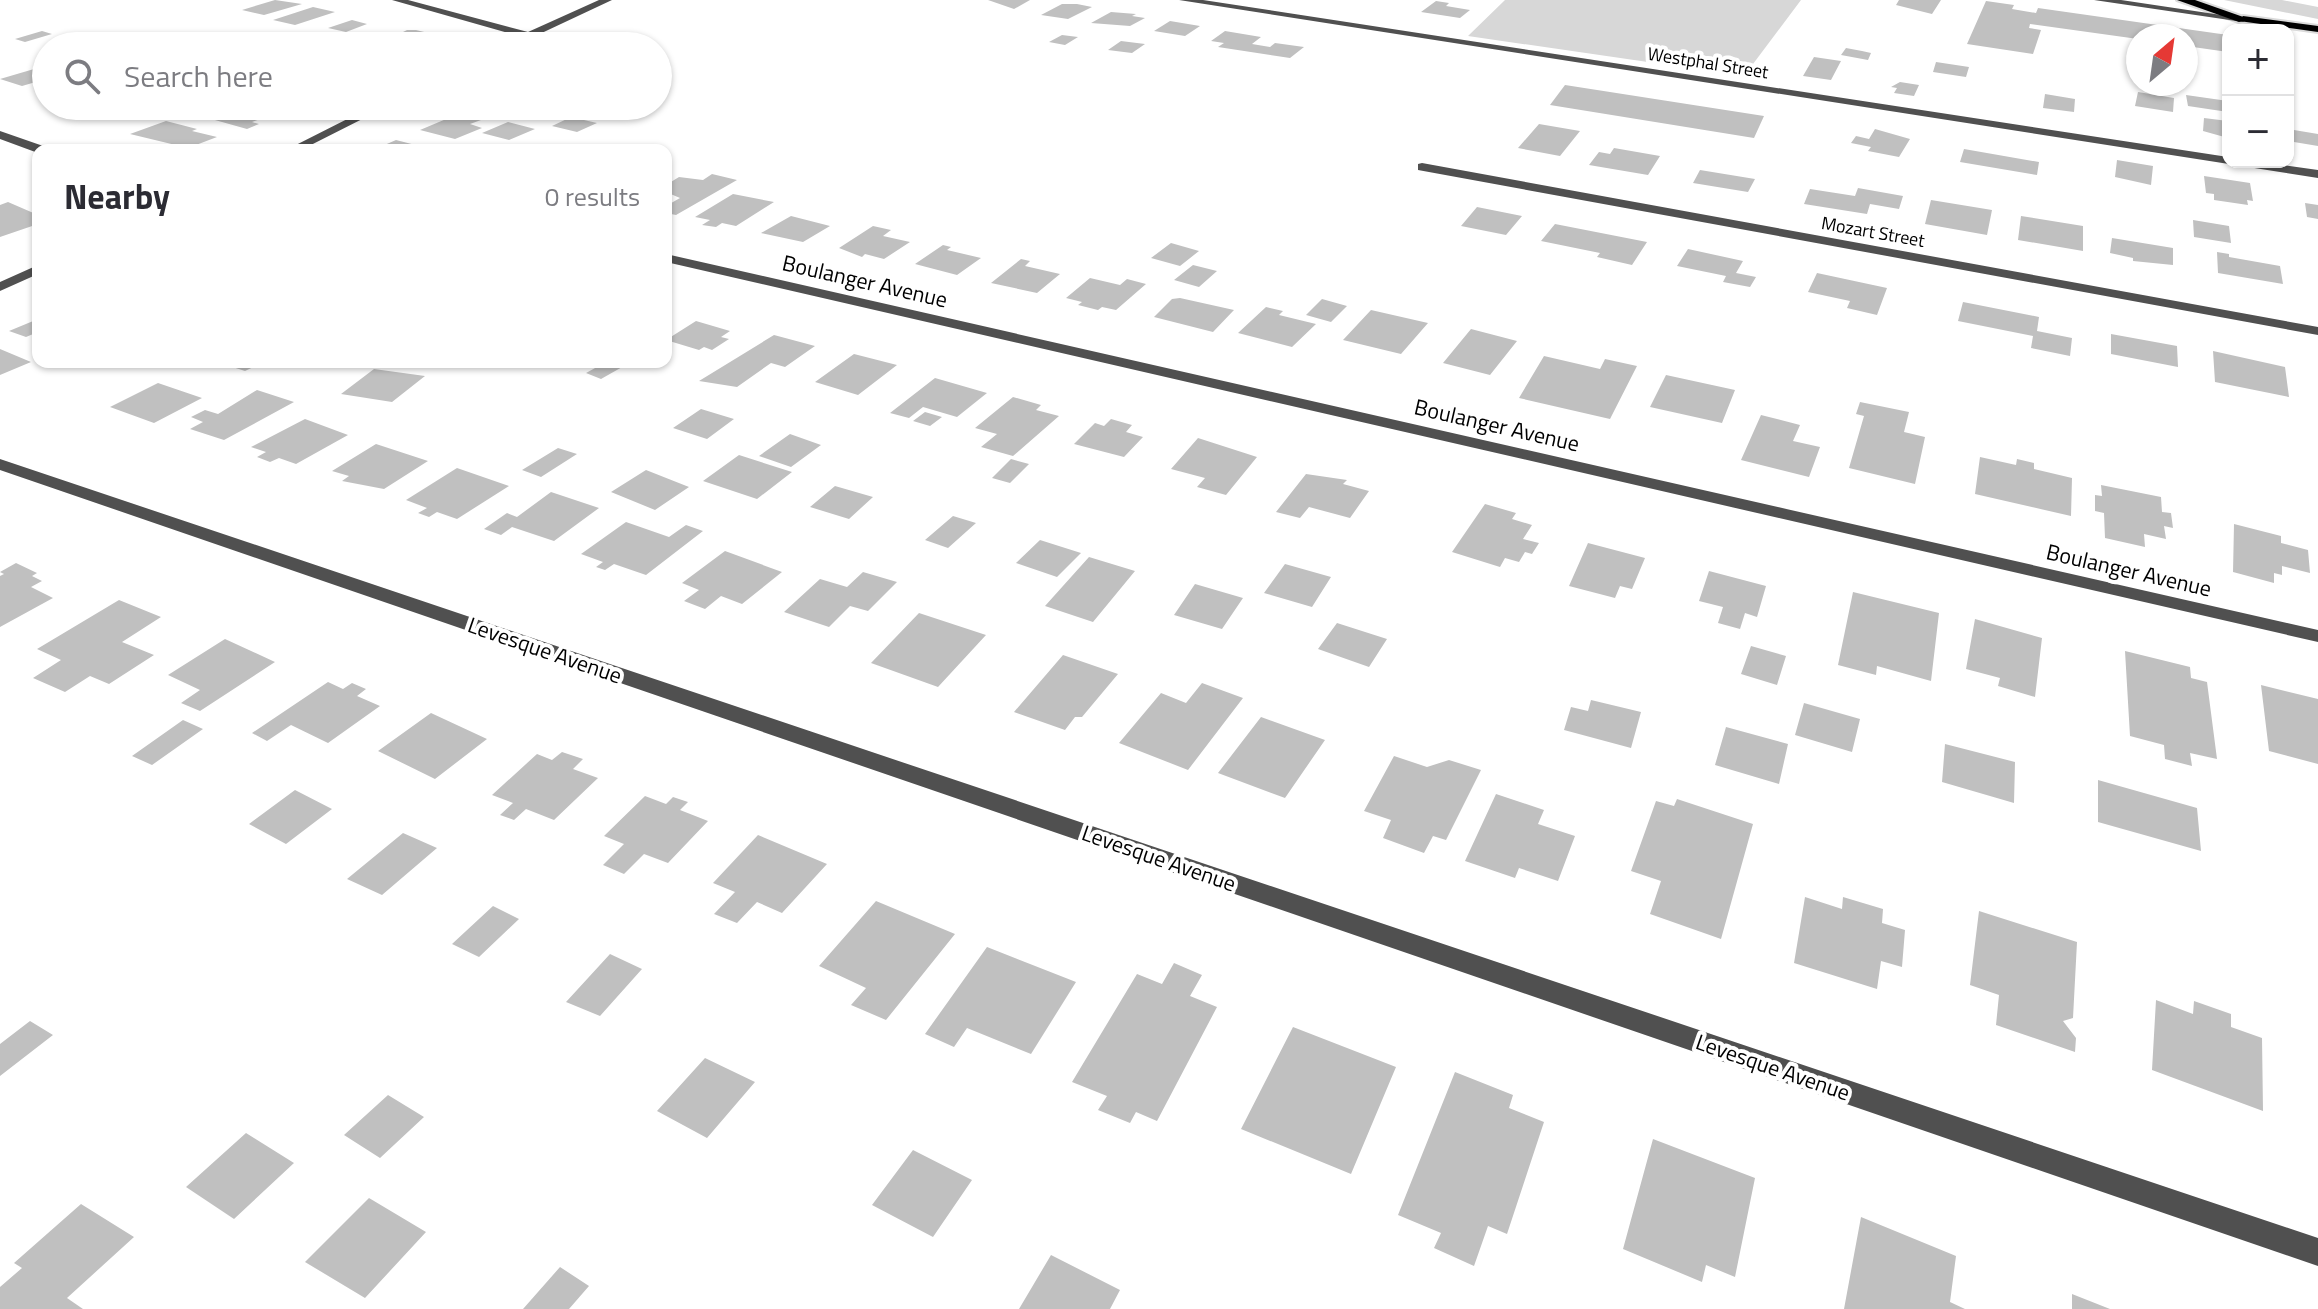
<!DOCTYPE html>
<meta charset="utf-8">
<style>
:root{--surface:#fff;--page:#f2f2f3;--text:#2b2b33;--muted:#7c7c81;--line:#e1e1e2}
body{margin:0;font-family:"Titillium Web",sans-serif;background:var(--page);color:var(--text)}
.controls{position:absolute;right:24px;top:24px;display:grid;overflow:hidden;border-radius:16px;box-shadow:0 2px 6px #0004}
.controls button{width:72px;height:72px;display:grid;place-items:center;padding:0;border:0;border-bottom:2px solid var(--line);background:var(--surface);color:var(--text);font:40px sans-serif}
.compass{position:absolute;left:2126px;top:24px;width:72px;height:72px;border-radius:50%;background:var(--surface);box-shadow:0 2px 6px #0004;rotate:29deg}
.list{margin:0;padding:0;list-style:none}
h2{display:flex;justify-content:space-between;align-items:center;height:104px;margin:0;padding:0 32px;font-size:34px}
h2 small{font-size:26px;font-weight:400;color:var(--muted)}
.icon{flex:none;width:44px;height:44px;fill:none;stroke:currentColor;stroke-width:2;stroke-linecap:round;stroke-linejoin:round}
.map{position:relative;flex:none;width:2318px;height:1309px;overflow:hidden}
.search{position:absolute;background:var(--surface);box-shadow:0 2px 6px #0004;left:32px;top:32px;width:640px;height:88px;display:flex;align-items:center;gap:20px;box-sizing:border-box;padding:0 28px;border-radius:44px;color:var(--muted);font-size:30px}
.panel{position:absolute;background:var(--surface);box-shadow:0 2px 6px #0004;left:32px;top:144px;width:640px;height:224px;border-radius:16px}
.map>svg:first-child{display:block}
.green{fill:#d7d7d7}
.building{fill:#c0c0c0}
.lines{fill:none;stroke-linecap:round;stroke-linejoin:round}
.major-casing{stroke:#dbdbdb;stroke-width:4}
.highway-casing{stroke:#dbdbdb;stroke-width:4}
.minor{fill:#505050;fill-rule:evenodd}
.major{fill:#000;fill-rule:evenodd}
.highway{fill:#000;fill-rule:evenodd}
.labels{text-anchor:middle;stroke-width:8;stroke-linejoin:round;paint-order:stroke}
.far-street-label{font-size:18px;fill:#000;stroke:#fff}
.street-label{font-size:22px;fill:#000;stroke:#fff}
</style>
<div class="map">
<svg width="2318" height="1309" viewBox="0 0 2318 1309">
<rect width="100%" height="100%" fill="#fff"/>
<path class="green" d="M 1505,0 L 1801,0 L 1744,76 L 1468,36 Z
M 2224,0 L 2282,0 L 2318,7 L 2318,19 Z"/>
<path class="building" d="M 275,0 L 302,4 L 264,15 L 242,10 Z
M 988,0 L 1030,0 L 1014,9 Z
M 1899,0 L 1941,0 L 1932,14 L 1896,5 Z
M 1436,1 L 1449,3 L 1446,6 L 1470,10 L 1460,18 L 1421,12 Z
M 1986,1 L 2014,5 L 2012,9 L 2036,13 L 2038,8 L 2228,35 L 2228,52 L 2186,46 L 2186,36 L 2138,36 L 2138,39 L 2030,24 L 2029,28 L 2041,30 L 2033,54 L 1967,44 Z
M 1062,4 L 1077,4 L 1092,7 L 1068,19 L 1041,15 Z
M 313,7 L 335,12 L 295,25 L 273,20 Z
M 1111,12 L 1136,14 L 1132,16 L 1145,18 L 1130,26 L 1091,23 Z
M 352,20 L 367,24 L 346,32 L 328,28 Z
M 1170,21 L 1200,26 L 1185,36 L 1154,31 Z
M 407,30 L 416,30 L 453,39 L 433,46 L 416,46 L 389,39 Z
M 42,31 L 52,34 L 25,42 L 15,39 Z
M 1225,31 L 1261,37 L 1252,44 L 1270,47 L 1275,43 L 1304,47 L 1290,58 L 1218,47 L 1224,43 L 1211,41 Z
M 335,35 L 354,39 L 333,46 L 310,43 Z
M 1062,35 L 1078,37 L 1065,45 L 1049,42 Z
M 1121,41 L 1145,44 L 1132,53 L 1108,50 Z
M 1846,48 L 1862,51 L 1871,53 L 1868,60 L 1841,55 Z
M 1814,57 L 1841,61 L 1831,80 L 1803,76 Z
M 1936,62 L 1969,67 L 1966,77 L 1933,72 Z
M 34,69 L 46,72 L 46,79 L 22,86 L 0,79 Z
M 1900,82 L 1919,85 L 1914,96 L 1894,93 L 1897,88 L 1891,87 Z
M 1565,85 L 1764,116 L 1754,138 L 1550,105 Z
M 2138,92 L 2174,98 L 2173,112 L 2135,106 Z
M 2045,94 L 2075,99 L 2074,112 L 2043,108 Z
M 2186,95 L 2228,101 L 2228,112 L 2188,106 Z
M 205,106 L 250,106 L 277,113 L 252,122 L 259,124 L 247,129 L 197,115 L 213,109 Z
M 493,106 L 542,106 L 528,113 Z
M 458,114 L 481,120 L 470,124 L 482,128 L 455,139 L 420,130 Z
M 571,117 L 597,123 L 577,132 L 552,126 Z
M 2204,118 L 2228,121 L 2228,138 L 2203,131 Z
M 166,121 L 197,129 L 192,131 L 217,137 L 188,148 L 130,134 Z
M 508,122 L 535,129 L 509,140 L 482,133 Z
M 1539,124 L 1580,131 L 1560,156 L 1518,148 Z
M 1875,129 L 1910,139 L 1899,157 L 1868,151 L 1871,147 L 1851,143 L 1856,136 L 1869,139 Z
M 2288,129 L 2318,134 L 2318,146 L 2288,141 Z
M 396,140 L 431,149 L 431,150 L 373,150 Z
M 1614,148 L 1660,156 L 1648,175 L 1589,165 L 1599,152 L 1610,154 Z
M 1964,149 L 2039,162 L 2037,175 L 1960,162 Z
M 2117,160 L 2153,166 L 2151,185 L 2115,177 Z
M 1700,170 L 1755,179 L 1748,192 L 1693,183 Z
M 712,174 L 737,180 L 676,215 L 666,213 L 666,206 L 680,198 L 666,192 L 666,185 L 679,177 L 703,180 Z
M 2204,176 L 2250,183 L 2253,201 L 2247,200 L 2248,205 L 2214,200 L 2214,194 L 2206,193 Z
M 1858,188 L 1903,196 L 1899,209 L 1870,204 L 1867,214 L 1804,204 L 1810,189 L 1855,196 Z
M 733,194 L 774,202 L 736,226 L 722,223 L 716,227 L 702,225 L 710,220 L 695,217 Z
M 1931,200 L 1992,210 L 1987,235 L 1925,224 Z
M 8,202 L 38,215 L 38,224 L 0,237 L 0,205 Z
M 2305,203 L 2318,205 L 2318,219 L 2307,217 Z
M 1477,207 L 1522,216 L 1506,235 L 1461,226 Z
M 791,216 L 830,226 L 803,242 L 761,233 Z
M 2021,216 L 2083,226 L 2083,251 L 2018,240 Z
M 2193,220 L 2229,226 L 2231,243 L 2194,237 Z
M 1555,224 L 1647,242 L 1632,265 L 1597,257 L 1600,253 L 1541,241 Z
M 873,226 L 891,230 L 883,236 L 910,242 L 884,259 L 865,254 L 862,257 L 839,248 Z
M 2112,238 L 2173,248 L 2173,265 L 2133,261 L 2133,258 L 2110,253 Z
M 1171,243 L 1199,251 L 1180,266 L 1151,258 Z
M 943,245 L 951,247 L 947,250 L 981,258 L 957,275 L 915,264 Z
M 1688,249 L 1743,261 L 1736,273 L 1756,277 L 1750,287 L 1723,282 L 1726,276 L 1677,266 Z
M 2217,252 L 2229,254 L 2229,257 L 2280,266 L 2283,284 L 2218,273 Z
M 1021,259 L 1030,261 L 1025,266 L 1060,274 L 1037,293 L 991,283 Z
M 1193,265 L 1217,271 L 1199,287 L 1174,280 Z
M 1817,273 L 1887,288 L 1877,315 L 1847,308 L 1850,301 L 1808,292 Z
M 1090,278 L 1120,285 L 1127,279 L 1146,284 L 1116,310 L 1102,307 L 1098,310 L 1078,305 L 1082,302 L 1066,298 Z
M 1180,298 L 1234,310 L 1213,332 L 1154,317 L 1172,299 Z
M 1322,299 L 1347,306 L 1331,322 L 1306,315 Z
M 1963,302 L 2039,317 L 2037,331 L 2072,338 L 2070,356 L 2031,348 L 2033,336 L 1958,321 Z
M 1266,307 L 1283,311 L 1279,315 L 1316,324 L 1292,347 L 1238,333 Z
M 1371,310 L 1428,323 L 1401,354 L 1343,340 Z
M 38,319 L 38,332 L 26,337 L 9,331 Z
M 696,321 L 730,331 L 721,337 L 729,339 L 712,350 L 704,347 L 699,350 L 666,340 Z
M 1471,329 L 1517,341 L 1490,375 L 1443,363 Z
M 2111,334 L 2177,346 L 2178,367 L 2111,354 Z
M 774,335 L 815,346 L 785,367 L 771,363 L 737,387 L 699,381 Z
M 0,349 L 31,362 L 0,375 Z
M 2213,351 L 2285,367 L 2289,397 L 2215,382 Z
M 854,354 L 897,365 L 858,395 L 815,382 Z
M 1544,356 L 1600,369 L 1605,359 L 1637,366 L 1610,419 L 1519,398 Z
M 217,362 L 264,362 L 245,371 Z
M 606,362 L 631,362 L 601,379 L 586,373 Z
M 374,369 L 425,376 L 392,402 L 341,394 Z
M 1666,375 L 1735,390 L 1722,423 L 1650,407 Z
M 935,378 L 987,393 L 957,417 L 923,407 L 909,418 L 890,413 Z
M 158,383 L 202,398 L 154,423 L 110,407 Z
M 257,390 L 294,402 L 224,440 L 190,429 L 203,422 L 191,417 L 205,410 L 218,414 Z
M 1013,397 L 1041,405 L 1036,410 L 1059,416 L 1013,456 L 981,447 L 997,434 L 975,428 Z
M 1860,402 L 1909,412 L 1904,432 L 1925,437 L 1915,484 L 1849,468 L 1864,416 L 1856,414 Z
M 701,409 L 734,419 L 707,439 L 673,428 Z
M 925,412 L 942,417 L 930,426 L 913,421 Z
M 1761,415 L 1800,425 L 1793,441 L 1820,447 L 1809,477 L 1741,460 Z
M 305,419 L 348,435 L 296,464 L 279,458 L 270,462 L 257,457 L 266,452 L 251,447 Z
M 1111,419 L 1132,425 L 1126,432 L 1143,437 L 1124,457 L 1074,444 L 1095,423 L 1104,426 Z
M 790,434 L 821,445 L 791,467 L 759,456 Z
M 1198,438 L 1257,457 L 1226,495 L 1197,487 L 1205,478 L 1171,469 Z
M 376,444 L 428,461 L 384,489 L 342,481 L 349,476 L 332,471 Z
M 558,448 L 577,454 L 541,477 L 522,470 Z
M 739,455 L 792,472 L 757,499 L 703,481 Z
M 1980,457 L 2016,465 L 2017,459 L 2034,463 L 2034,469 L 2072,478 L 2071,516 L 1975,494 Z
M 1011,459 L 1029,464 L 1010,483 L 992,478 Z
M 457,468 L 509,486 L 457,519 L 437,512 L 429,517 L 418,513 L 427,508 L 406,500 Z
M 646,470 L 689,487 L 655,510 L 611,492 Z
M 1306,474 L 1347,480 L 1343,484 L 1369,491 L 1350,518 L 1309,507 L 1300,518 L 1276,512 Z
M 2101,485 L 2161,497 L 2162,512 L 2171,513 L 2173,528 L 2164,526 L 2166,539 L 2144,534 L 2145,547 L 2105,538 L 2104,513 L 2095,511 L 2095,495 L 2102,496 Z
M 835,486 L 873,497 L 849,519 L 810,507 Z
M 551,492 L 599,508 L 554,541 L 512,527 L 501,535 L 484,529 L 507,513 L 517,517 Z
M 1485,504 L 1516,513 L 1512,519 L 1532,525 L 1523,539 L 1539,543 L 1532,554 L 1525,552 L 1519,562 L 1505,558 L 1500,567 L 1452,552 Z
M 953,516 L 976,523 L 948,548 L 925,540 Z
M 626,522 L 669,537 L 686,525 L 703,531 L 646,575 L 614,564 L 605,570 L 596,567 L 603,562 L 581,554 Z
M 2234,524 L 2281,536 L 2281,543 L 2308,550 L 2310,573 L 2282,566 L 2282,575 L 2274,573 L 2274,583 L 2233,572 Z
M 1040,540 L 1081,553 L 1057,577 L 1016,563 Z
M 1588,543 L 1645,558 L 1632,589 L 1620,586 L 1615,598 L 1569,586 Z
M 725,551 L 782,572 L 742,604 L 721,596 L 705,609 L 684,601 L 699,590 L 682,583 Z
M 1089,557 L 1135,571 L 1093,622 L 1045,606 Z
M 16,563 L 37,573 L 32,576 L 42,581 L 31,587 L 53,598 L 0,627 L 0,576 L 4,574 L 0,572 Z
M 1285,564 L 1331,577 L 1312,607 L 1264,593 Z
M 1709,571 L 1766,586 L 1757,617 L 1745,613 L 1740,629 L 1718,623 L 1723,607 L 1699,601 Z
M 863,572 L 897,582 L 868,611 L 850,606 L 829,627 L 784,612 L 820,579 L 847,587 Z
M 1195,584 L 1243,598 L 1222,629 L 1174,615 Z
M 1853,592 L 1939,613 L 1931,681 L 1877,666 L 1876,675 L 1838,665 Z
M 119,600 L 161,617 L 122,642 L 154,655 L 109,684 L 90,676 L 65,692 L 33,678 L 61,660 L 37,649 Z
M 919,613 L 986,635 L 938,687 L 871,663 Z
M 1975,619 L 2042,638 L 2035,697 L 1998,686 L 2000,678 L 1966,669 Z
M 1337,623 L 1387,639 L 1369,667 L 1318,649 Z
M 225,639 L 275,662 L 200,711 L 181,703 L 200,690 L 168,675 Z
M 1751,646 L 1786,656 L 1777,685 L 1741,674 Z
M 2125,651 L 2190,667 L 2191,678 L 2207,682 L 2217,759 L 2190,753 L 2192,766 L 2165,759 L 2164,745 L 2130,736 Z
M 1063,655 L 1118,674 L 1082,717 L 1075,717 L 1065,730 L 1014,712 Z
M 328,682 L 343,689 L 352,683 L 366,689 L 357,696 L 380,706 L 328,743 L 291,725 L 267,741 L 252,733 Z
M 1202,683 L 1243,698 L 1188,770 L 1119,743 L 1161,693 L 1186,703 Z
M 2261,685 L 2318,699 L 2318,764 L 2269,751 Z
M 1591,700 L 1641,712 L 1631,748 L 1564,730 L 1571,707 L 1588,711 Z
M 1804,703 L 1860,719 L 1852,752 L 1795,735 Z
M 431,713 L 487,739 L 435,779 L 378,751 Z
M 1261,717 L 1325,740 L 1285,798 L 1218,773 Z
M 183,720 L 203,729 L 152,765 L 132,756 Z
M 1726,727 L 1788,744 L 1779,784 L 1715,765 Z
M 1945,744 L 2015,762 L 2014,803 L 1942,782 Z
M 562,752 L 583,759 L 573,769 L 598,778 L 554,820 L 526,809 L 514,820 L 500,815 L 513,803 L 492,795 L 537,754 L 552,760 Z
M 1394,756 L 1427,767 L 1449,760 L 1481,770 L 1446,840 L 1433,836 L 1424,853 L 1383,838 L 1391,820 L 1364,811 Z
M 2098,780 L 2197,808 L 2201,851 L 2098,822 Z
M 295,790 L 332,809 L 286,844 L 249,824 Z
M 1496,794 L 1544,810 L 1538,824 L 1575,836 L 1558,881 L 1519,868 L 1515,878 L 1465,861 Z
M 645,796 L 666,804 L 673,797 L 688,802 L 680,810 L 708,821 L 668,863 L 644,854 L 624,874 L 603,865 L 624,844 L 604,836 Z
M 1677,799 L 1753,824 L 1721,939 L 1650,914 L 1661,881 L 1631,871 L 1656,801 L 1674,806 Z
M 403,833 L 437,848 L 382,895 L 347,879 Z
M 758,835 L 827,864 L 782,913 L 757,902 L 737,923 L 714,914 L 735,892 L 713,883 Z
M 1805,897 L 1842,909 L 1843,897 L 1883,909 L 1882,923 L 1905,930 L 1902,967 L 1881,961 L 1877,989 L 1794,963 Z
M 876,901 L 955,934 L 886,1020 L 851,1005 L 866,988 L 819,966 Z
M 493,906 L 519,919 L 479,957 L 452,944 Z
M 1979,911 L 2077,942 L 2073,1018 L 2063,1021 L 2076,1038 L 2075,1052 L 1996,1025 L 1999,995 L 1970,985 Z
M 987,947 L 1076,982 L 1031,1054 L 967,1028 L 954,1047 L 925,1034 Z
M 610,954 L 642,969 L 600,1016 L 566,1002 Z
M 1174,963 L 1202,975 L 1190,996 L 1217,1007 L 1157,1121 L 1136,1112 L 1130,1123 L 1098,1110 L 1107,1096 L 1072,1082 L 1137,974 L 1162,984 Z
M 2156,1000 L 2193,1014 L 2194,1001 L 2231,1014 L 2231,1027 L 2262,1038 L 2263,1111 L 2152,1070 Z
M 30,1021 L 53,1035 L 0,1076 L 0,1044 Z
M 1293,1027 L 1396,1067 L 1351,1174 L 1241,1129 Z
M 705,1058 L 755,1082 L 707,1138 L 657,1111 Z
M 1455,1072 L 1513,1095 L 1509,1108 L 1544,1122 L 1507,1234 L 1488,1226 L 1474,1266 L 1434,1248 L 1441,1233 L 1398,1215 Z
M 388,1095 L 424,1117 L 380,1158 L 344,1135 Z
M 246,1133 L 294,1163 L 234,1219 L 186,1187 Z
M 1653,1139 L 1755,1178 L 1735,1277 L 1706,1265 L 1702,1282 L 1623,1249 Z
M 913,1150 L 972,1180 L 933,1237 L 872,1205 Z
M 369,1198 L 426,1232 L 365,1298 L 305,1262 Z
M 81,1204 L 134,1237 L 67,1298 L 83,1309 L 0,1309 L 0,1287 L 22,1268 L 14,1263 Z
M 1861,1217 L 1956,1256 L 1950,1302 L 1965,1309 L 1844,1309 Z
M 1051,1255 L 1120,1290 L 1110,1309 L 1019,1309 Z
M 560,1267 L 589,1286 L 569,1309 L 523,1309 Z
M 2072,1294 L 2110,1309 L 2072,1309 Z"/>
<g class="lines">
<defs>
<path id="major" d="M 2243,16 L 2318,26 L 2318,32 L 2239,21 Z"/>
<path id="highway" d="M 2177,0 L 2195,0 L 2249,19 L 2239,22 Z"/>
</defs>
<use href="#major" class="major-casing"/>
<use href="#highway" class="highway-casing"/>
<path class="minor" d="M 392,0 L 408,0 L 528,32 L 599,0 L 612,0 L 514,46 L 500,46 L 519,36 Z
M 1179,0 L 1203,0 L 2228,157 L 2228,162 L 2262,162 L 2318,170 L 2318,178 Z
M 2094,0 L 2121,0 L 2248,19 L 2243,22 Z
M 373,106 L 388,106 L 301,150 L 286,150 Z
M 0,131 L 46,147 L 48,150 L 38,150 L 38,153 L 0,139 Z
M 1422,163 L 2318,327 L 2318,335 L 1418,170 L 1418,164 Z
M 666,254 L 2318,630 L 2318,642 L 666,262 Z
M 38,265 L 38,274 L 0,291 L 0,282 Z
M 0,459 L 2318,1238 L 2318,1266 L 0,470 Z"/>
<use href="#major" class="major"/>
<use href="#highway" class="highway"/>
</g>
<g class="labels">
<g class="far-street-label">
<text transform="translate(1708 63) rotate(9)" y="6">Westphal Street</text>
<text transform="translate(1873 232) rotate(10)" y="6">Mozart Street</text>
</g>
<g class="street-label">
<text transform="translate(865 281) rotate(13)" y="8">Boulanger Avenue</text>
<text transform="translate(1497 425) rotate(13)" y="8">Boulanger Avenue</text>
<text transform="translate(2129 570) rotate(13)" y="8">Boulanger Avenue</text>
<text transform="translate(545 650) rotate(19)" y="8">Levesque Avenue</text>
<text transform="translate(1159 858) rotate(19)" y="8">Levesque Avenue</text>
<text transform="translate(1773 1067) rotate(19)" y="8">Levesque Avenue</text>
</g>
</g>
</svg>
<div class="controls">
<button>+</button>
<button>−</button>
</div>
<svg class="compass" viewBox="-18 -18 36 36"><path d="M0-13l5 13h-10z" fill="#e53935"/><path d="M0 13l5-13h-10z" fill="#7c7c81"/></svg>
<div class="search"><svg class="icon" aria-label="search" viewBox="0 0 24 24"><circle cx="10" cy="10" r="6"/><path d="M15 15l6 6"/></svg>Search here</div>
<section class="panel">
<h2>Nearby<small>0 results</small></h2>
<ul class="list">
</ul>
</section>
</div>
